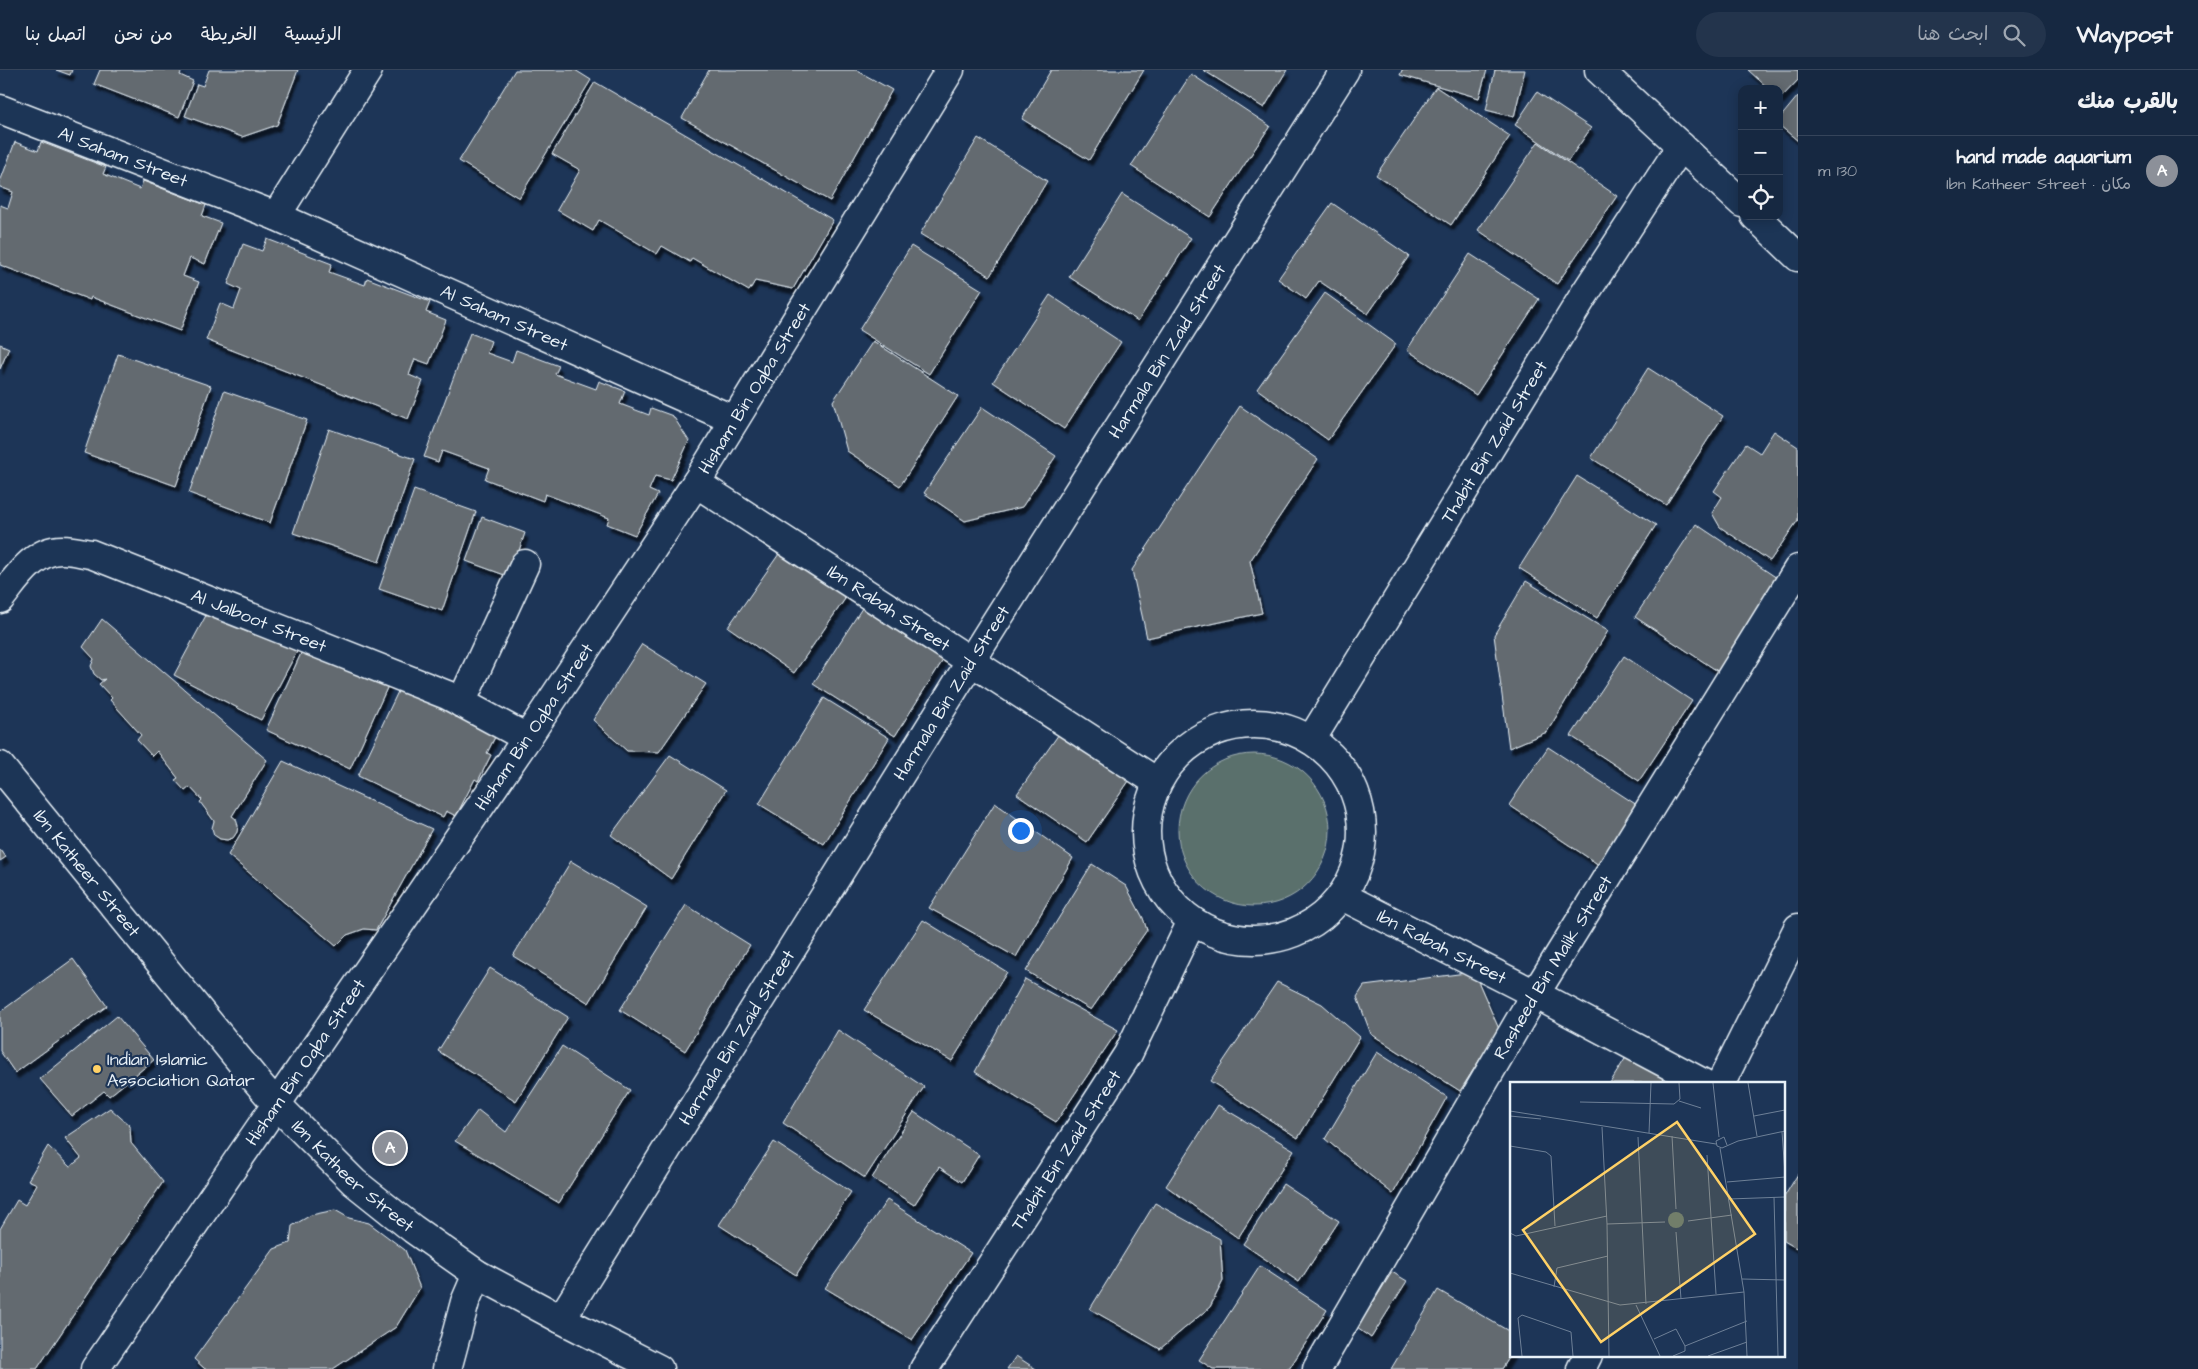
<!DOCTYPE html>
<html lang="ar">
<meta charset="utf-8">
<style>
:root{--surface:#162841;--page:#23344c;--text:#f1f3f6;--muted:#9ea6b1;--line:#35445a;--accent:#8c9099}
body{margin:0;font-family:"Architects Daughter","Playpen Sans Arabic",sans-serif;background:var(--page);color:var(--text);direction:rtl}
.controls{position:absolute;right:15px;top:15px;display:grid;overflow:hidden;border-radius:10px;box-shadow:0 2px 12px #0003}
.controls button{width:45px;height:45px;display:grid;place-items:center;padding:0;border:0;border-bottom:1px solid var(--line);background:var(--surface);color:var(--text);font:25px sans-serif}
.you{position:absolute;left:1020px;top:760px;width:18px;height:18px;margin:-12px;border:4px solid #fff;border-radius:50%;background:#1a73e8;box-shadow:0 0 0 8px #1a73e833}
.badge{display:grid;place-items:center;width:32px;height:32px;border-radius:50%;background:var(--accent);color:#fff;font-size:16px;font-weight:700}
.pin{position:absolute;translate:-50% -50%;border:2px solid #fff;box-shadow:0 1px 5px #0006}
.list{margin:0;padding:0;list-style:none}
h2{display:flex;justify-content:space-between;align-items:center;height:65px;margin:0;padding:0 20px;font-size:21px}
h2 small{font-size:16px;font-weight:400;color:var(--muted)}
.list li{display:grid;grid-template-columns:32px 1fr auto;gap:15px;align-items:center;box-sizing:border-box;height:70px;padding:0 20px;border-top:1px solid var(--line)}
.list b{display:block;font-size:19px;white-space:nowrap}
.list p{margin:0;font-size:16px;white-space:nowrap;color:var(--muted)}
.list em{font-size:16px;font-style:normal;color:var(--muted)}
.icon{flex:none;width:28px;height:28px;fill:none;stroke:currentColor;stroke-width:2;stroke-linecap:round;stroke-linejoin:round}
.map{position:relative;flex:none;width:1798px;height:1299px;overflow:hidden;direction:ltr}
header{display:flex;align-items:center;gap:30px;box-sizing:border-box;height:70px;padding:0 25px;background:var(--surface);border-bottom:1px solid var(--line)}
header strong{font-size:24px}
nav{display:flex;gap:28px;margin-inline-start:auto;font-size:18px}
.search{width:350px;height:45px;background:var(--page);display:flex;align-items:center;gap:12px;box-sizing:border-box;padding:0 18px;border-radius:28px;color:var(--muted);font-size:19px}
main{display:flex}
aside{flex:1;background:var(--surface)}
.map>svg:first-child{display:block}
.green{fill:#5a706c;stroke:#a1b0b2}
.building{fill:#646b70;stroke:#e8f1f8;filter:url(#shadow)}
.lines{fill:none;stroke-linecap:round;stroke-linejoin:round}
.minor-casing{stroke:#e8f1f8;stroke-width:31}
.major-casing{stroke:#e8f1f8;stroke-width:31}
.minor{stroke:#1d3557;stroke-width:28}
.major{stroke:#1d3557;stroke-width:28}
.poi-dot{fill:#ffd166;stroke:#1d3557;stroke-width:2}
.labels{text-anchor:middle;stroke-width:4.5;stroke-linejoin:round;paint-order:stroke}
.street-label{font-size:18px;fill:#e8f1f8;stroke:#1d3557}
.poi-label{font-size:18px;fill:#e8f1f8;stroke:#1d3557;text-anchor:start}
.inset-road{fill:none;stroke:#6e8097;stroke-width:1}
.view{fill:#ffd166;fill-opacity:0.15;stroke:#ffd166;stroke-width:2.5}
.inset-edge{fill:none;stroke:#e8f1f8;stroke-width:2.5}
</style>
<header>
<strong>Waypost</strong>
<div class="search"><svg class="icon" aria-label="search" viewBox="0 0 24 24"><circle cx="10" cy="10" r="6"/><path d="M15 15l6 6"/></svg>ابحث هنا</div>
<nav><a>الرئيسية</a><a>الخريطة</a><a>من نحن</a><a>اتصل بنا</a></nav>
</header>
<main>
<aside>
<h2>بالقرب منك<small></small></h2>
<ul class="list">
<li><span class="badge">A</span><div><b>hand made aquarium</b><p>مكان · Ibn Katheer Street</p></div><em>130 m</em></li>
</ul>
</aside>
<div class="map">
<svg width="1798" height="1299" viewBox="0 0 1798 1299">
<defs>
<filter id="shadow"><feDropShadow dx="3" dy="5.5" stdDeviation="1" flood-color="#0009"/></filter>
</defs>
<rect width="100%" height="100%" fill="#1d3557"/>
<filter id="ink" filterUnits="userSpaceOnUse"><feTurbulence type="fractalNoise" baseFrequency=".02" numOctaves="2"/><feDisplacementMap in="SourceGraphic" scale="10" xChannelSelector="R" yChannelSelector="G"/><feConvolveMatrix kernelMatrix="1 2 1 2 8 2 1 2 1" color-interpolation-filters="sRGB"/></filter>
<g filter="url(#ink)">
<path class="green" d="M1178 760a76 76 0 1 1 152 0a76 76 0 1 1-152 0Z"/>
<path class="building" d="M 56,0 L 72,0 L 70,5 Z
M 100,0 L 182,0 L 180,5 L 193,11 L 179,47 L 94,14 Z
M 209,0 L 298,0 L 277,55 L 242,67 L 185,46 L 197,14 L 203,16 Z
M 515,0 L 575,0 L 591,10 L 519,128 L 459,91 Z
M 709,0 L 856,0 L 892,20 L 830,131 L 682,48 Z
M 1051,0 L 1144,0 L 1089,90 L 1022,49 Z
M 1203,0 L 1287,0 L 1264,38 Z
M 1402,0 L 1487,0 L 1479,28 L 1400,5 Z
M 1495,0 L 1525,0 L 1514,47 L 1486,40 Z
M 1748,0 L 1798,0 L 1798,10 L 1780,29 L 1779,19 L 1769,19 Z
M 1191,4 L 1270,56 L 1210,147 L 1131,96 Z
M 595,12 L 833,150 L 793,219 L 755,211 L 749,221 L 692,188 L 690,192 L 662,176 L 657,184 L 599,150 L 593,161 L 557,140 L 580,100 L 552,84 Z
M 1436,17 L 1510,66 L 1451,155 L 1376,105 Z
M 1537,22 L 1591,58 L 1568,91 L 1515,55 Z
M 1798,26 L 1798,71 L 1779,55 L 1779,49 Z
M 978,68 L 1047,111 L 990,206 L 920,164 Z
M 15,72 L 38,81 L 41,72 L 106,97 L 103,104 L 140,119 L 143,111 L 206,135 L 202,146 L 221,153 L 205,194 L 190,188 L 183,206 L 199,212 L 180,261 L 91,227 L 90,230 L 0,195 L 0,135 L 8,138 L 13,122 L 0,117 L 0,112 Z
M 1538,72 L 1617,126 L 1557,214 L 1478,160 Z
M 1122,124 L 1191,168 L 1138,251 L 1069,207 Z
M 1332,133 L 1409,186 L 1368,244 L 1319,211 L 1306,229 L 1278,209 Z
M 267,169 L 332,194 L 329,202 L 365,215 L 367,208 L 430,232 L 426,242 L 446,250 L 429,294 L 415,289 L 409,305 L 423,311 L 408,349 L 206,270 L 220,233 L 234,239 L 241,220 L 228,214 L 243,174 L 262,181 Z
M 911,176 L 982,220 L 929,304 L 859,260 Z
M 1470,184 L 1539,229 L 1476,325 L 1407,280 Z
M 1325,223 L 1396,274 L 1328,370 L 1257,319 Z
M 1050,225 L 1121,272 L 1064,359 L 993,312 Z
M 470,263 L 491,271 L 487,283 L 512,292 L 516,280 L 559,296 L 555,304 L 596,319 L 599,311 L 625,321 L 620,334 L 649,345 L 651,338 L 673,346 L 689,371 L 671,410 L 655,406 L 649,420 L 658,424 L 635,465 L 607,454 L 609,448 L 545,424 L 543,431 L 485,409 L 489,398 L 442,381 L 438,392 L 424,387 Z
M 873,271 L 958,326 L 900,416 L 847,381 L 833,331 Z
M 0,274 L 9,278 L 0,299 Z
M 118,284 L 211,316 L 176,416 L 84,383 Z
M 1648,298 L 1723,346 L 1666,435 L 1591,388 Z
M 224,321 L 307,350 L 270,453 L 189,423 Z
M 1240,336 L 1318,389 L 1250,491 L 1262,543 L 1147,568 L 1132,500 Z
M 982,337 L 1056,386 L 1022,437 L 965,451 L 924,423 Z
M 329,359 L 415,389 L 379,492 L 293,463 Z
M 1774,361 L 1798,377 L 1798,450 L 1770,491 L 1720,457 L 1712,443 L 1722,427 L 1714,421 L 1746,374 L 1760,383 Z
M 1577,406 L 1656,455 L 1597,548 L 1519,498 Z
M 414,420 L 476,442 L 442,541 L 379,519 Z
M 482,447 L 525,463 L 510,507 L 466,491 Z
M 1696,454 L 1780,510 L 1719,602 L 1635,547 Z
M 781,481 L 847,526 L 794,603 L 728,557 Z
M 1526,511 L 1608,561 L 1547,662 L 1509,678 L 1494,565 Z
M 864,535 L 945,587 L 895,666 L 813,614 Z
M 211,536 L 302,572 L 261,650 L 174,605 Z
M 102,549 L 267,690 L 232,746 L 236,749 L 238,756 L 237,762 L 233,768 L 227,770 L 220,769 L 214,765 L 212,758 L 214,751 L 200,732 L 202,730 L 190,717 L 185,721 L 175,710 L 178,708 L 157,681 L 152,686 L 137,670 L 141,665 L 110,630 L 112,628 L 99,614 L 105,609 L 101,610 L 94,604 L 91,596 L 94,589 L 83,577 Z
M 308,568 L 392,607 L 350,699 L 266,660 Z
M 642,574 L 706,614 L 659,682 L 627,681 L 593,650 Z
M 1624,586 L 1692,631 L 1639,711 L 1571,666 Z
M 403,611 L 496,665 L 487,683 L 491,685 L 478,711 L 475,709 L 456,746 L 446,741 L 443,747 L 358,706 Z
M 824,628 L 889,668 L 824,774 L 759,734 Z
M 1061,661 L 1131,708 L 1087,772 L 1017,724 Z
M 1548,677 L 1640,737 L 1602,797 L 1509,735 Z
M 670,685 L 726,720 L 671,809 L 611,765 Z
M 283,691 L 432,759 L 376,860 L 364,859 L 347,865 L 336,876 L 228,785 Z
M 995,733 L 1073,788 L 1016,887 L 929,838 Z
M 0,779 L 6,787 L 0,791 Z
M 571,791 L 647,837 L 589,933 L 513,886 Z
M 1092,794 L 1126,816 L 1143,848 L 1147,860 L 1091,940 L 1026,901 Z
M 686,835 L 750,875 L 685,981 L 620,940 Z
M 923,850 L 1007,902 L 952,991 L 864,940 Z
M 73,889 L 107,936 L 15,1003 L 0,981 L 0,942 Z
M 490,898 L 568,947 L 516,1031 L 438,981 Z
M 1474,902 L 1499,959 L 1460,1021 L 1371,964 L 1357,927 L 1364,916 Z
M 1025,909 L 1118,960 L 1056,1052 L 975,1002 Z
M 1277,912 L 1322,934 L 1360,967 L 1298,1068 L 1210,1011 Z
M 117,946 L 154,990 L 109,1026 L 104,1021 L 72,1046 L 40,1009 Z
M 838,960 L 924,1017 L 865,1108 L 783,1053 Z
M 562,976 L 630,1020 L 559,1133 L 455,1071 L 478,1040 L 506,1062 Z
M 1377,982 L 1447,1027 L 1393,1124 L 1325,1069 Z
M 1628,984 L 1676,1013 L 1610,1013 Z
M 1218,1035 L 1294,1080 L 1238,1168 L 1166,1116 Z
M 110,1038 L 130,1056 L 131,1073 L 163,1112 L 37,1299 L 0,1299 L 0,1159 L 17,1130 L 25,1135 L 37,1114 L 28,1110 L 48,1076 L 70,1097 L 81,1088 L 65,1068 Z
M 914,1042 L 979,1085 L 962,1112 L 939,1097 L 914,1135 L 872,1108 Z
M 774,1072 L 851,1122 L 796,1205 L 719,1155 Z
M 1798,1104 L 1798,1179 L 1784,1171 L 1784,1127 Z
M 1283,1114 L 1339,1151 L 1299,1212 L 1243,1174 Z
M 887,1130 L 971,1183 L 912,1270 L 825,1218 Z
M 1155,1133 L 1220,1169 L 1223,1211 L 1210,1237 L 1160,1279 L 1090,1239 Z
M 335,1140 L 349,1148 L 369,1153 L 405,1180 L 420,1218 L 396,1257 L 333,1299 L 205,1299 L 194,1289 L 274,1179 L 290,1173 L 292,1156 L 311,1145 Z
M 1260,1196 L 1327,1240 L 1289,1299 L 1213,1299 L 1199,1290 Z
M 1392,1202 L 1407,1211 L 1371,1268 L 1357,1258 Z
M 1438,1220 L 1512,1263 L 1512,1283 L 1502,1299 L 1391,1299 Z
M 1016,1286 L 1036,1299 L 1007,1299 Z"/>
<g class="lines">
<defs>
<g id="minor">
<path id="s1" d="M 0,39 L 276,146 L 734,350"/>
<path d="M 276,146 L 368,0"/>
<path id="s2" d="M 696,413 L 1157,712"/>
<path id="s3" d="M 0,529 C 16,509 34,479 63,480 C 73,480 82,483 91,484 L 447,625 L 527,668"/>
<path d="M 461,633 L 525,494"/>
<circle cx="1254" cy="762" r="108"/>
<path id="s4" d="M 1311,670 L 1584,225 L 1681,76"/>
<path id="s5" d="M 0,696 L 254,1008 L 277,1035 L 354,1112 L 413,1159 L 477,1204 L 561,1249 L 659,1299"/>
<path id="s6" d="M 1342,826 L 1535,924 L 1703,1013"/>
<path d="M 1721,1013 L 1798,858"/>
<path id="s7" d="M 561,1249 L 988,564 L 1345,0"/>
<path id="s8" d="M 95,1299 L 527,668 L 696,413 L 950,0"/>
<path d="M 447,1299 L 465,1232 L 477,1204"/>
<path id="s9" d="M 924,1299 L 1128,984 L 1192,851"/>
<path id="s10" d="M 1317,1299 L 1535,924 L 1798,499"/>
<path d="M 1581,1299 L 1588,1285"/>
</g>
<path id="major" d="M 1599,0 L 1742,133
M 1755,146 L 1798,187"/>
</defs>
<use href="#minor" class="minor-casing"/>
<use href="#major" class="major-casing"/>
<use href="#minor" class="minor"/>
<use href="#major" class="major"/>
</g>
</g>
<circle class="poi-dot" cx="97" cy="999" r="5"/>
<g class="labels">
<g class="street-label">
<text dy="6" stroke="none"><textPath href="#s1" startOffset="132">Al Saham Street</textPath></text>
<text dy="6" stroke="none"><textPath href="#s1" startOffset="546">Al Saham Street</textPath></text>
<text dy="6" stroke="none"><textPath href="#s7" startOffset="1142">Harmala Bin Zaid Street</textPath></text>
<text dy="6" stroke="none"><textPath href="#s8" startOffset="1182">Hisham Bin Oqba Street</textPath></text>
<text dy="6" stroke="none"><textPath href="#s4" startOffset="350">Thabit Bin Zaid Street</textPath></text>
<text dy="6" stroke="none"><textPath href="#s2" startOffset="230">Ibn Rabah Street</textPath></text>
<text dy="6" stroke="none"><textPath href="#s3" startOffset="292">Al Jalboot Street</textPath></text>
<text dy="6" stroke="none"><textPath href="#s7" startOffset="738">Harmala Bin Zaid Street</textPath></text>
<text dy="6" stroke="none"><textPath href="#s8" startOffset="778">Hisham Bin Oqba Street</textPath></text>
<text dy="6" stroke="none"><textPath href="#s5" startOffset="138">Ibn Katheer Street</textPath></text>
<text dy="6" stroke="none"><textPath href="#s6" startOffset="112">Ibn Rabah Street</textPath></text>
<text dy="6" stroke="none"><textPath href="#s10" startOffset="466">Rasheed Bin Malik Street</textPath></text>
<text dy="6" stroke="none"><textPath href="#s7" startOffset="332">Harmala Bin Zaid Street</textPath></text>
<text dy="6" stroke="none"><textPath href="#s8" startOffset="372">Hisham Bin Oqba Street</textPath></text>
<text dy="6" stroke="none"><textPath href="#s9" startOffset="261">Thabit Bin Zaid Street</textPath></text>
<text dy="6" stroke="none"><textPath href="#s5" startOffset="542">Ibn Katheer Street</textPath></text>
</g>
<g class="poi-label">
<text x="107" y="995">Indian Islamic<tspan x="107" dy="21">Association Qatar</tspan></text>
</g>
</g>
<g transform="translate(1510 1012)">
<rect width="275" height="275" fill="#1d3557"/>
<path d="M158 138a8 8 0 1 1 16 0a8 8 0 1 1-16 0Z" fill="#5a706c"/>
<path class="inset-road" d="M 203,1 L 209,55M 238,1 L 247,54M 169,19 L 191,26M 70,20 L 164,22 L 170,17 L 169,1M 0,29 L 206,62M 0,34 L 31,37M 244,34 L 275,28M 92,45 L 97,142 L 99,274M 272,50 L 275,92M 139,51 L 141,1M 162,54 L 166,127M 128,55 L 136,222M 217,63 L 214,55 L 206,59 L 207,64 L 212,66 L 228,59 L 275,49M 0,64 L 36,70 L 41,74 L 45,144M 210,66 L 234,210 L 237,274M 197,73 L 206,212M 217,100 L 275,95M 264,115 L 268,274M 219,117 L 275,115M 178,139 L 222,133M 97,142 L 155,140M 166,150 L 171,217M 0,151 L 6,154 L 97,134M 0,191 L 110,223 L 234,210M 232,197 L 275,198M 44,205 L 47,186 L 98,174M 126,223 L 150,274M 144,257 L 166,247 L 175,264 L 237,239M 12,274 L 8,236 L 12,233 L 61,250 L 63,274M 163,274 L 175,269 L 175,264M 198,274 L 237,260"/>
<path class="view" d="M 167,40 L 245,152 L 91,260 L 13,148 Z"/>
<rect width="275" height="275" class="inset-edge"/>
</g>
</svg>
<div class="controls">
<button>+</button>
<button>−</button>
<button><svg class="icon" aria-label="locate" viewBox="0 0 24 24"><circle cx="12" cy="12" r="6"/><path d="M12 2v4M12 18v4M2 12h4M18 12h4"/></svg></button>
</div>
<div class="you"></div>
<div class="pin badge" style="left:390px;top:1078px">A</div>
</div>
</main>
